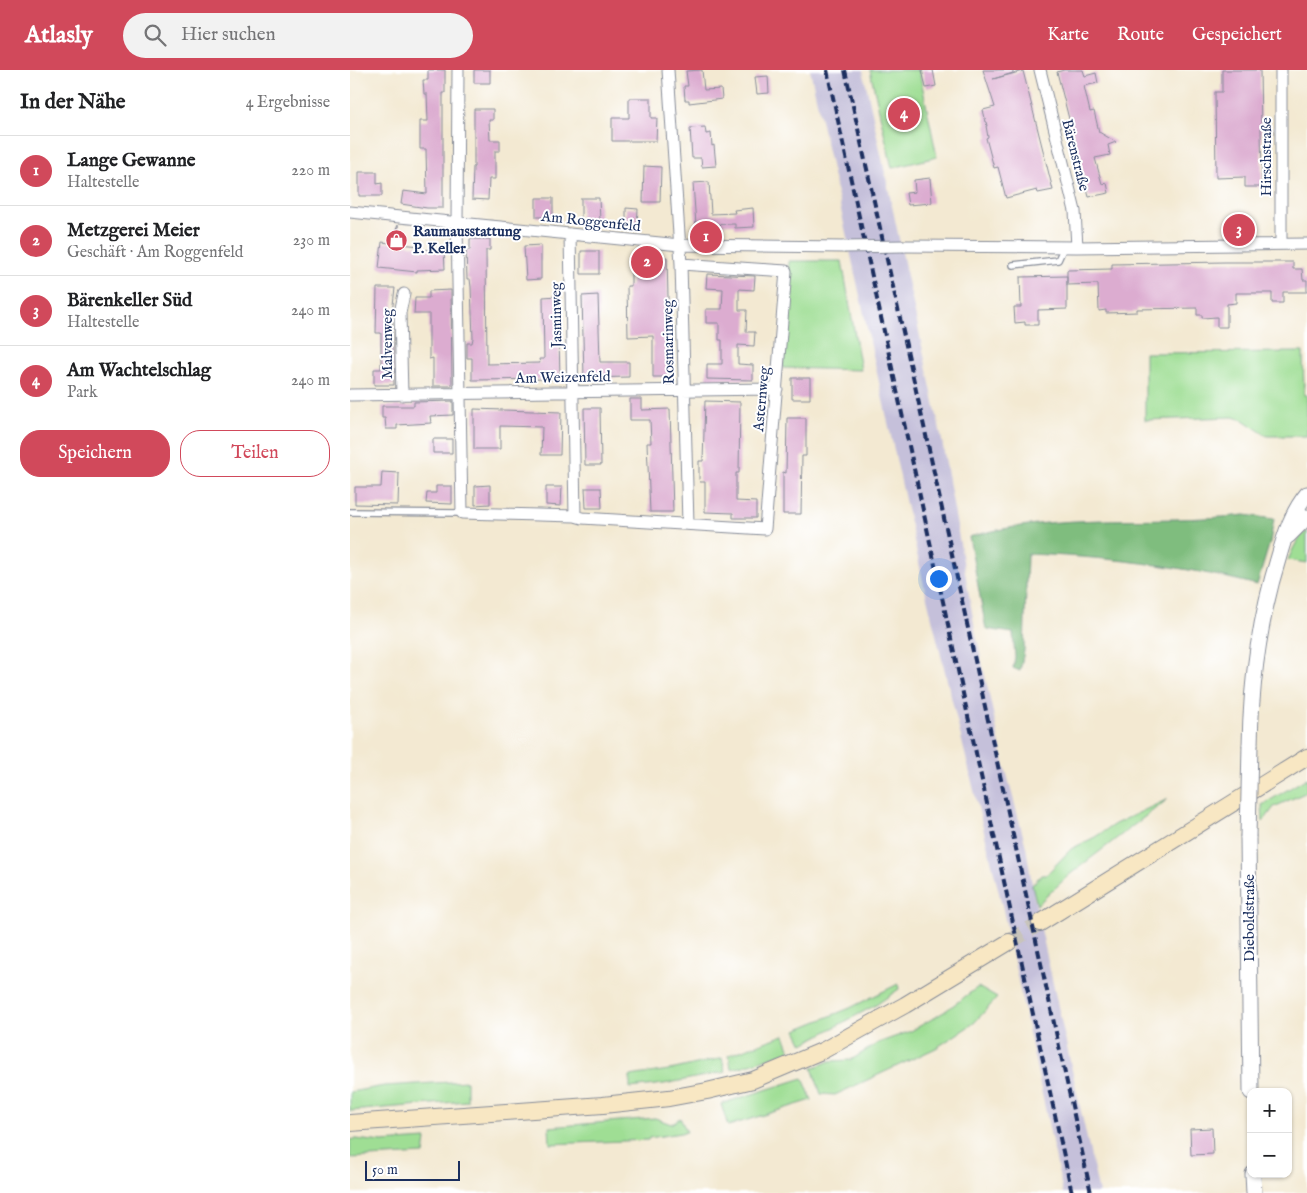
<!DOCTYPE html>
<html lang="de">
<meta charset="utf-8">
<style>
:root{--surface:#fff;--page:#f2f2f2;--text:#202124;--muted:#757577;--line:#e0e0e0;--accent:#d1495b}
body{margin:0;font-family:"IM FELL English",serif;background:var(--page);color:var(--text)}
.controls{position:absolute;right:15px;bottom:15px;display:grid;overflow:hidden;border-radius:10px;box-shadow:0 1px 4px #0004}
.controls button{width:45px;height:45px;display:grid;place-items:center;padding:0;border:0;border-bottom:1px solid var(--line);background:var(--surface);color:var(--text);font:25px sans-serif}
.scale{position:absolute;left:15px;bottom:12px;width:95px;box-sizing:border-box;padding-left:5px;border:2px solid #1b2f5e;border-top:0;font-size:14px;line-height:18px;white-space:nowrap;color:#1b2f5e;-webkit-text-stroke:4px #fff;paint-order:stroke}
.you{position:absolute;left:588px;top:508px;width:18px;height:18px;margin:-12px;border:4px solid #fff;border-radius:50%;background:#1a73e8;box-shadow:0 0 0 8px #1a73e833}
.badge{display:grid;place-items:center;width:32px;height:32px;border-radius:50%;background:var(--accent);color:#fff;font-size:16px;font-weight:700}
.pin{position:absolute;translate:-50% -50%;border:2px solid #fff;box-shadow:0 1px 5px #0006}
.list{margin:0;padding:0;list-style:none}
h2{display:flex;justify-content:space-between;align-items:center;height:65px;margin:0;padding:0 20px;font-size:21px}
h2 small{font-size:16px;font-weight:400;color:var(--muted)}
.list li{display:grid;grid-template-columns:32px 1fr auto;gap:15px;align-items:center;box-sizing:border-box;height:70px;padding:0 20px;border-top:1px solid var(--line)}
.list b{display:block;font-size:19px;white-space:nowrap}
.list p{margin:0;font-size:16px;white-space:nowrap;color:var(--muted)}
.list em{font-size:16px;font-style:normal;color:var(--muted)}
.actions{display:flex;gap:10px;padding:15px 20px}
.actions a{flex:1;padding:11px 0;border:1px solid var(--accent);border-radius:20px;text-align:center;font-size:18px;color:var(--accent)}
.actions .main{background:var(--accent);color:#fff}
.icon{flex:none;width:28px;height:28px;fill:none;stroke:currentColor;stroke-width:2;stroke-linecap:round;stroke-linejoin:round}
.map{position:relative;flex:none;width:957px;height:1123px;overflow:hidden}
header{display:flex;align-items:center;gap:30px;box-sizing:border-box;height:70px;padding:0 25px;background:var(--accent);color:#fff}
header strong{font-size:24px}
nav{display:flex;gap:28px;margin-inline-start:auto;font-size:18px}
.search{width:350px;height:45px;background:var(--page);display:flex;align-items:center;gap:12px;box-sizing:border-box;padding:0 18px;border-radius:28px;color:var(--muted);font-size:19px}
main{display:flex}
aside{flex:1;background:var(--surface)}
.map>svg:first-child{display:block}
.industrial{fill:#c5c0da}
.green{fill:#9fde94;stroke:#5d8679}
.forest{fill:#7fbd7e;stroke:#4d766e}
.building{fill:#dcacd0}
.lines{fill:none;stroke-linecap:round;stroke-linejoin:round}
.secondary-tunnel{stroke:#c8c4bb;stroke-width:16;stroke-dasharray:16 8;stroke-linecap:butt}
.service-casing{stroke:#878c98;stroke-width:8}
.minor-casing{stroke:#878c98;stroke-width:13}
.tertiary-casing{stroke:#878c98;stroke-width:17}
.secondary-casing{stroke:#878c98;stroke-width:18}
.service{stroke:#fff;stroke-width:5.5}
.minor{stroke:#fff;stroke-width:11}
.tertiary{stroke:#fff;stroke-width:15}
.secondary{stroke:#f8e7c3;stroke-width:16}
.rail{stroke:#1b2f5e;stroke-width:4;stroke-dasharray:8 4;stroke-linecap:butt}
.minor-bridge-casing{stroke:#878c98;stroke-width:13;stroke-linecap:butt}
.tertiary-bridge-casing{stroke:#878c98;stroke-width:17;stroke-linecap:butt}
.minor-bridge{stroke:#fff;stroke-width:11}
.tertiary-bridge{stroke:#fff;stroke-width:15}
.labels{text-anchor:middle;stroke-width:4;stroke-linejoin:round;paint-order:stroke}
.street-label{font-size:15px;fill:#1b2f5e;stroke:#fff}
.poi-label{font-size:15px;font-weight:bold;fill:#1b2f5e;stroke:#fff;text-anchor:start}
</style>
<header>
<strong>Atlasly</strong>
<div class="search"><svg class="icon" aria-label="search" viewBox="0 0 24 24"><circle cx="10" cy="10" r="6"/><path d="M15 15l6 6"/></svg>Hier suchen</div>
<nav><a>Karte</a><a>Route</a><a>Gespeichert</a></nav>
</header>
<main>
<aside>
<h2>In der Nähe<small>4 Ergebnisse</small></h2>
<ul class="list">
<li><span class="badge">1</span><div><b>Lange Gewanne</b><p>Haltestelle</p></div><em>220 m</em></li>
<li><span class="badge">2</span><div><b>Metzgerei Meier</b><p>Geschäft · Am Roggenfeld</p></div><em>230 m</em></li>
<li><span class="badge">3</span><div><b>Bärenkeller Süd</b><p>Haltestelle</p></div><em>240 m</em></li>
<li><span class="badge">4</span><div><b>Am Wachtelschlag</b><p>Park</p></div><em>240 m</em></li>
</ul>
<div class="actions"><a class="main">Speichern</a><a>Teilen</a></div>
</aside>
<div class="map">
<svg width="957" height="1123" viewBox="0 0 957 1123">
<rect width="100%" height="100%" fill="#fff"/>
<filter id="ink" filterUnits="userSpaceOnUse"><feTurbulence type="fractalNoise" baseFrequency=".02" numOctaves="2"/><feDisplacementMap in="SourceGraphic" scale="10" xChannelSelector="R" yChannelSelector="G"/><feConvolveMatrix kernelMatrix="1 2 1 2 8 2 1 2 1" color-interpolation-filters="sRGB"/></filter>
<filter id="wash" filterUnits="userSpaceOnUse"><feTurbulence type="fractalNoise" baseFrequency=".0096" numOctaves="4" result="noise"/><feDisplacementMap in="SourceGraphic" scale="20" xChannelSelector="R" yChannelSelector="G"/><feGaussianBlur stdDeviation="1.12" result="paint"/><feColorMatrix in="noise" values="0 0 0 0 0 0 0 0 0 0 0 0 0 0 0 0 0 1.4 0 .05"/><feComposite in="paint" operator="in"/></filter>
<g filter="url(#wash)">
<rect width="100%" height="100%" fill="#f3e9d2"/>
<path class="industrial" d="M 460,0 L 513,0 L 591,365 L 626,565 L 654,693 L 676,777 L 684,827 L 749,1123 L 713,1123 L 652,835 L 575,520 Z"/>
<path class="green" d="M 520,0 L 569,0 L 587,87 L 542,98 Z
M 439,191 L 492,191 L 511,300 L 433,298 Z
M 953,282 L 954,325 L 957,325 L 957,366 L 917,366 L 893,350 L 883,347 L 795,350 L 795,283 Z
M 957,461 L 957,493 L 938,490 C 943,479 947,468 957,461 Z
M 957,708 L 957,722 L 924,737 L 913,752 L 912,735 Z
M 818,729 L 719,805 L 687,835 L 682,815 L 691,805 L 696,805 L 721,779 L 745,767 L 765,754 Z
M 548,914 L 549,919 L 526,935 L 453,974 L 446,960 L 500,938 Z
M 628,917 L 647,928 L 624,953 L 586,978 L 485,1025 L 471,1024 L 462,998 L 480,991 L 501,990 L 528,973 L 561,961 L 594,942 Z
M 434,965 L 440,981 L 391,997 L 381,999 L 379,985 Z
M 372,988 L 375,1002 L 314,1014 L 280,1018 L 280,1006 L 325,999 Z
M 453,1008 L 462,1030 L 378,1056 L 371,1034 Z
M 117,1011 L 117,1031 L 0,1041 L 0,1022 L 34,1016 Z
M 305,1048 L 321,1054 L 330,1048 L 337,1062 L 299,1068 L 298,1070 L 200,1074 L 199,1057 Z
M 5,1069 L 32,1072 L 76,1069 L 74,1084 L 0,1088 L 0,1070 Z"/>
<path class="forest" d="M 895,445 L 924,449 L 920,472 L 907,515 C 832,495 754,487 677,484 L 674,581 L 670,601 L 663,598 L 665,587 L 663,563 L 636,559 L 619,467 C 708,441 803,455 895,445 Z"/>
<g id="blocks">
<path class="building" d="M 78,0 L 95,0 L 95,23 L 93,23 L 93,138 L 77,138 L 51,134 L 53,121 L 77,124 L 76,79 L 70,79 L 70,51 L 78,51 L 77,24 L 74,24 L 73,10 L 78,10 Z
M 124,0 L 140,0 L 140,13 L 124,13 Z
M 352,0 L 354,20 L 371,19 L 372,29 L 339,33 L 339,30 L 335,30 L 334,16 L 338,16 L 336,1 Z
M 572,0 L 583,0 L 586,16 L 576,18 Z
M 633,0 L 663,0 L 663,3 L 643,9 L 673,1 L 703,120 L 688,123 L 687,120 L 656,128 L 648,97 L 644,98 L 636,68 L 638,67 L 636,56 L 637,56 L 633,40 L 645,37 Z
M 714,0 L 733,0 L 735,6 L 746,3 L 748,13 L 734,16 L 740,42 L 744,41 L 749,62 L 766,72 L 758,75 L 760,85 L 745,88 L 752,114 L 757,113 L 759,123 L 739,127 L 707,2 Z
M 872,0 L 910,0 L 912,117 L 895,117 L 895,107 L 866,108 L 865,22 L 872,22 Z
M 418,6 L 419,23 L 407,24 L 405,7 Z
M 279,28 L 301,28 L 301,48 L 307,48 L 306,71 L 262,71 L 262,48 L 279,48 Z
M 124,39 L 143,39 L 143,50 L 139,50 L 140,70 L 150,70 L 150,81 L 145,81 L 145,109 L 139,109 L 138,130 L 122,129 L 123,97 L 124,97 Z
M 355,57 L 356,64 L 361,63 L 362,76 L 364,75 L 366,96 L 352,97 L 351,88 L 342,88 L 340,58 Z
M 294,96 L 311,97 L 310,132 L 293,132 Z
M 9,102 L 27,102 L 27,114 L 32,113 L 32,126 L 9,126 Z
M 580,108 L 582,133 L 558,135 L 556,123 L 565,122 L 564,110 Z
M 359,112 L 361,144 L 385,143 L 384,140 L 403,138 L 404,157 L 385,158 L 385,154 L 346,155 L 343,113 Z
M 186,128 L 203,128 L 203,147 L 186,147 Z
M 231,128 L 249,128 L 250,152 L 231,152 Z
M 276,138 L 288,139 L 287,155 L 276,155 Z
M 48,155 L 51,174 L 70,176 L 69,180 L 94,179 L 95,199 L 67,200 L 67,202 L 29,198 L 32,172 L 40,173 Z
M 120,169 L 140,169 L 140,180 L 136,180 L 137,294 L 190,293 L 189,289 L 194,289 L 193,227 L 208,226 L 210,309 L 122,310 L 122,288 L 117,288 L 117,273 L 122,273 L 123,268 L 121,217 L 120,209 L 117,209 L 116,180 L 120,180 Z
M 191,175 L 191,209 L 176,210 L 174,176 Z
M 231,181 L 249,181 L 249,204 L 231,204 Z
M 317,187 L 320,307 L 303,307 L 303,266 L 278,267 L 277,216 L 281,216 L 281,188 Z
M 875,192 L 943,192 L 943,199 L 952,199 L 953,210 L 957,210 L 957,222 L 933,222 L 933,233 L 922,233 L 922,223 L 886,223 L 886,233 L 877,234 L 877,257 L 867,257 L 867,247 L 852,248 L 852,245 L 847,245 L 847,238 L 787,239 L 787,242 L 756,243 L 756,240 L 749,241 L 748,214 L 717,215 L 717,200 L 762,199 L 762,194 Z
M 357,204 L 405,206 L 404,220 L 389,219 L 389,240 L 397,240 L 396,262 L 405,262 L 404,276 L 388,275 L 388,294 L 403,295 L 403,310 L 357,309 L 357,294 L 372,294 L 372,270 L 369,270 L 369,253 L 356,253 L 356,239 L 372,239 L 373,219 L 356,218 Z
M 717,206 L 717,239 L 688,240 L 688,255 L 675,255 L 675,252 L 665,253 L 664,237 L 671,237 L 670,207 Z
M 27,218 L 45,218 L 42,243 L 44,315 L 24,315 L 24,299 L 31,299 L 31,263 L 26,263 Z
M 101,220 L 102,316 L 83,316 L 83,288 L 79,289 L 79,244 L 64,244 L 65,228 L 79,228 L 79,221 Z
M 248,225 L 250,292 L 279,292 L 279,307 L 234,308 L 232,226 Z
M 442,308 L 460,308 L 460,329 L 442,329 Z
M 280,329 L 292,329 L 292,340 L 320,339 L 323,442 L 300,442 L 297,373 L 301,373 L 300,350 L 280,350 Z
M 103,331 L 103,345 L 80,346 L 81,353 L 47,355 L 47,359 L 36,359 L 35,348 L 32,348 L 32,336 L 64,336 L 64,332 Z
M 355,331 L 390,332 L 389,403 L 386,403 L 386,431 L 406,432 L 406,448 L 383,448 L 383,443 L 355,442 L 355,412 L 350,412 L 349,409 L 349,391 L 353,391 Z
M 234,338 L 250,338 L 251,395 L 235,395 Z
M 124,339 L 211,342 L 210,385 L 191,385 L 192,357 L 150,356 L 150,379 L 124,379 Z
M 437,348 L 456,348 L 456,386 L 452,386 L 451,444 L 433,444 L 433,402 L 436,403 Z
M 83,369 L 102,369 L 102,383 L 83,383 Z
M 32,402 L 49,403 L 48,435 L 5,434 L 5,417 L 31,417 Z
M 140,415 L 140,434 L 125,435 L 125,416 Z
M 86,416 L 102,416 L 102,434 L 76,433 L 77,423 L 86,423 Z
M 196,417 L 212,417 L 211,436 L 196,435 Z
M 235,418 L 251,418 L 252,438 L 236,438 Z
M 862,1058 L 863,1084 L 841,1085 L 840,1059 Z"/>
</g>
</g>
<g filter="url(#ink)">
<use href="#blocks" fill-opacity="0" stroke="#878c98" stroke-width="1"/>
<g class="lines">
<path class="secondary-tunnel" d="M 659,872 L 690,853"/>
<defs>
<path id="service" d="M 663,195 L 708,190 L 714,177
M 0,442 L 112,443"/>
<path id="minor" d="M 108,0 L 107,153 L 112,443 L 225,446 L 232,448 L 415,459 L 436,201 L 331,194
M 318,0 L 331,194 L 338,454
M 690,0 L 725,141 L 727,177
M 931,0 L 931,174
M 0,142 L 330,175 L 494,177
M 220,164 L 225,446
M 554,176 L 727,177 L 957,174
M 0,325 L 427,319
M 52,325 L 50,243 L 54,224"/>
<path id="tertiary" d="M 938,466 L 957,447
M 900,675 C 901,611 910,547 929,486 C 935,465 942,442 957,424
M 898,767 L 901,1022
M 903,1104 L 904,1123"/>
<path id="secondary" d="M 690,853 L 957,687
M 0,1053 L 253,1035 L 319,1028 L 357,1021 L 403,1010 L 474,980 L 555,935 L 659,872"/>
</defs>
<use href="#service" class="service-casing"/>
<use href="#minor" class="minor-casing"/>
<use href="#tertiary" class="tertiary-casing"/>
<use href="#secondary" class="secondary-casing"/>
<use href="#service" class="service"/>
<use href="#minor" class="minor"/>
<use href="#tertiary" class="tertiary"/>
<use href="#secondary" class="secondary"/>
<path class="rail" d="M 477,0 L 722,1123
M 495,0 L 575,361 L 741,1123"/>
<defs>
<path id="minor-bridge" d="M 494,177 L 554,176"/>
<path id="tertiary-bridge" d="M 898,767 L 900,675"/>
</defs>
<use href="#minor-bridge" class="minor-bridge-casing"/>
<use href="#tertiary-bridge" class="tertiary-bridge-casing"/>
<use href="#minor-bridge" class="minor-bridge"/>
<use href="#tertiary-bridge" class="tertiary-bridge"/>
</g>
</g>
<defs>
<symbol id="shop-disc" viewBox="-11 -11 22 22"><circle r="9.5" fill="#d1495b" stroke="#fff"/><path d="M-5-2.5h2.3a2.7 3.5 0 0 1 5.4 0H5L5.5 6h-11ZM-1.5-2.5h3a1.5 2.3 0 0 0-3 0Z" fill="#fff"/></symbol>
</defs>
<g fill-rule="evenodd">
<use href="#shop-disc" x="34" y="158" width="25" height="25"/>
</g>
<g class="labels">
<g class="street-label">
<text transform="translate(726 85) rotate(76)" y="5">Bärenstraße</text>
<text transform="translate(916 87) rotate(-90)" y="5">Hirschstraße</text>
<text transform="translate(241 151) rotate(6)" y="5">Am Roggenfeld</text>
<text transform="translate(206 245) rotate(-91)" y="5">Jasminweg</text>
<text transform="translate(318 272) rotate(-91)" y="5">Rosmarinweg</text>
<text transform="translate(37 274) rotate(-90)" y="5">Malvenweg</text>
<text transform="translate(213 307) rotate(-1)" y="5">Am Weizenfeld</text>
<text transform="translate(411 329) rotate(-85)" y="5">Asternweg</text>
<text transform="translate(899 848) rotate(-90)" y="5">Dieboldstraße</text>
</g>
<g class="poi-label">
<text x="63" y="166">Raumausstattung<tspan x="63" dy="17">P. Keller</tspan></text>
</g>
</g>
</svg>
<div class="controls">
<button>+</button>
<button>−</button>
</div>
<div class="scale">50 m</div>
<div class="you"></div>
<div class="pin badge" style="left:356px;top:167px">1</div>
<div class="pin badge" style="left:297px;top:192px">2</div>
<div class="pin badge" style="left:889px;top:160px">3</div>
<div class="pin badge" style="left:554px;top:44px">4</div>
</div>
</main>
